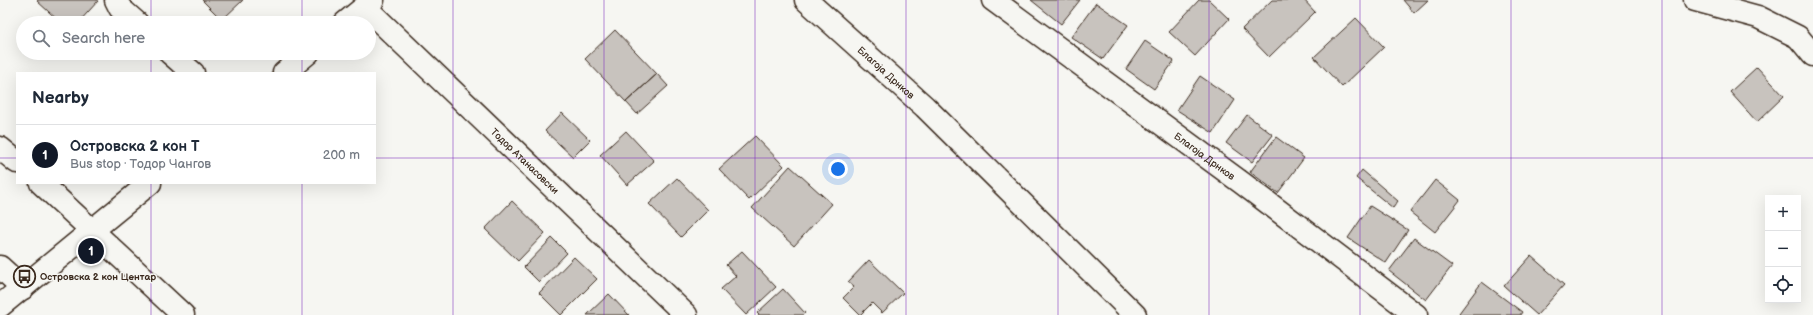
<!DOCTYPE html>
<meta charset="utf-8">
<style>
:root{--surface:#fff;--page:#f2f2f3;--text:#1f2937;--muted:#747a83;--line:#e0e1e3;--accent:#111827}
body{margin:0;font-family:"Balsamiq Sans",sans-serif;background:var(--page);color:var(--text)}
.controls{position:absolute;right:12px;bottom:12px;display:grid;overflow:hidden;border-radius:0px;box-shadow:0 4px 16px #0002}
.controls button{width:36px;height:36px;display:grid;place-items:center;padding:0;border:0;border-bottom:1px solid var(--line);background:var(--surface);color:var(--text);font:20px sans-serif}
.you{position:absolute;left:838px;top:169px;width:14px;height:14px;margin:-10px;border:3px solid #fff;border-radius:50%;background:#1a73e8;box-shadow:0 0 0 6px #1a73e833}
.badge{display:grid;place-items:center;width:26px;height:26px;border-radius:50%;background:var(--accent);color:#fff;font-size:13px;font-weight:700}
.pin{position:absolute;translate:-50% -50%;border:2px solid #fff;box-shadow:0 1px 4px #0006}
.list{margin:0;padding:0;list-style:none}
h2{display:flex;justify-content:space-between;align-items:center;height:52px;margin:0;padding:0 16px;font-size:17px}
h2 small{font-size:13px;font-weight:400;color:var(--muted)}
.list li{display:grid;grid-template-columns:26px 1fr auto;gap:12px;align-items:center;box-sizing:border-box;height:60px;padding:0 16px;border-top:1px solid var(--line)}
.list b{display:block;font-size:15px;white-space:nowrap}
.list p{margin:0;font-size:13px;white-space:nowrap;color:var(--muted)}
.list em{font-size:13px;font-style:normal;color:var(--muted)}
.icon{flex:none;width:22px;height:22px;fill:none;stroke:currentColor;stroke-width:2;stroke-linecap:round;stroke-linejoin:round}
.map{position:relative;flex:none;width:1813px;height:315px;overflow:hidden}
.search{position:absolute;background:var(--surface);box-shadow:0 4px 16px #0002;left:16px;top:16px;width:360px;height:44px;display:flex;align-items:center;gap:10px;box-sizing:border-box;padding:0 14px;border-radius:22px;color:var(--muted);font-size:15px}
.panel{position:absolute;background:var(--surface);box-shadow:0 4px 16px #0002;left:16px;top:72px;width:360px;height:112px;border-radius:0px}
.map>svg:first-child{display:block}
.building{fill:#c8c3be;stroke:#3b2a1e}
.lines{fill:none;stroke-linecap:round;stroke-linejoin:round}
.minor-casing{stroke:#3b2a1e;stroke-width:25}
.tertiary-casing{stroke:#3b2a1e;stroke-width:25}
.minor{stroke:#f6f6f2;stroke-width:22}
.tertiary{stroke:#f6f6f2;stroke-width:22}
.grid{fill:none;stroke:#7b2cbf;stroke-width:1;stroke-opacity:0.55}
.labels{text-anchor:middle;stroke-width:3;stroke-linejoin:round;paint-order:stroke}
.street-label{font-size:10px;fill:#3b2a1e;stroke:#f6f6f2}
.poi-label{font-size:10px;font-weight:bold;fill:#3b2a1e;stroke:#f6f6f2;text-anchor:start}
</style>
<div class="map">
<svg width="1813" height="315" viewBox="0 0 1813 315">
<rect width="100%" height="100%" fill="#f6f6f2"/>
<filter id="ink" filterUnits="userSpaceOnUse"><feTurbulence type="fractalNoise" baseFrequency=".025" numOctaves="2"/><feDisplacementMap in="SourceGraphic" scale="8" xChannelSelector="R" yChannelSelector="G"/><feConvolveMatrix kernelMatrix="1 2 1 2 8 2 1 2 1" color-interpolation-filters="sRGB"/></filter>
<g filter="url(#ink)">
<path class="building" d="M 38,0 L 96,0 L 98,1 L 78,23 L 61,23 L 37,1 Z
M 202,0 L 243,0 L 222,20 Z
M 1031,0 L 1080,0 L 1061,24 Z
M 1199,0 L 1209,0 L 1229,19 L 1195,56 L 1169,32 Z
M 1272,0 L 1304,0 L 1315,12 L 1269,57 L 1242,29 Z
M 1403,0 L 1428,0 L 1414,13 Z
M 1096,3 L 1128,25 L 1103,59 L 1071,37 Z
M 1356,18 L 1384,47 L 1342,87 L 1314,57 Z
M 615,30 L 657,74 L 626,102 L 585,59 Z
M 1145,41 L 1174,61 L 1154,89 L 1126,69 Z
M 1757,67 L 1784,96 L 1757,122 L 1730,92 Z
M 657,74 L 668,86 L 637,114 L 626,102 Z
M 1200,76 L 1235,100 L 1213,133 L 1177,110 Z
M 562,113 L 590,140 L 573,157 L 545,131 Z
M 1247,115 L 1273,135 L 1252,162 L 1226,143 Z
M 626,131 L 654,161 L 627,185 L 600,155 Z
M 755,136 L 784,166 L 749,200 L 719,169 Z
M 1276,137 L 1304,158 L 1278,193 L 1250,172 Z
M 790,166 L 832,204 L 794,246 L 752,208 Z
M 1362,170 L 1398,201 L 1393,208 L 1356,178 Z
M 677,178 L 708,210 L 681,237 L 649,204 Z
M 1435,180 L 1460,200 L 1435,232 L 1410,212 Z
M 512,201 L 545,233 L 518,261 L 485,229 Z
M 1370,206 L 1408,230 L 1386,263 L 1348,238 Z
M 552,238 L 567,253 L 539,282 L 524,267 Z
M 1414,238 L 1452,266 L 1426,300 L 1389,271 Z
M 742,251 L 776,287 L 746,315 L 721,289 L 736,276 L 726,265 Z
M 1531,256 L 1564,285 L 1537,315 L 1504,286 Z
M 574,257 L 597,279 L 561,315 L 539,293 Z
M 869,260 L 903,293 L 882,313 L 872,303 L 860,315 L 843,298 L 854,287 L 848,282 Z
M 1482,282 L 1522,312 L 1520,315 L 1462,315 L 1459,313 Z
M 783,289 L 805,313 L 803,315 L 759,315 L 757,313 Z
M 609,294 L 629,315 L 587,315 Z"/>
<g class="lines">
<defs>
<g id="minor">
<path d="M 116,0 L 120,8 L 137,23"/>
<path id="s1" d="M 806,0 L 925,107 L 1135,315"/>
<path id="s2" d="M 993,0 L 1242,183 L 1416,315"/>
<path id="s3" d="M 365,7 L 686,315"/>
<path d="M 170,53 L 193,73"/>
<path d="M 0,148 L 17,162"/>
<path d="M 41,183 L 183,315"/>
<path d="M 0,267 L 23,288"/>
</g>
<path id="tertiary" d="M 1695,0 L 1758,17 L 1798,37 L 1813,55
M 345,23 L 373,0
M 284,73 L 308,53
M 0,306 L 150,183"/>
</defs>
<use href="#minor" class="minor-casing"/>
<use href="#tertiary" class="tertiary-casing"/>
<use href="#minor" class="minor"/>
<use href="#tertiary" class="tertiary"/>
</g>
</g>
<path class="grid" d="M 151,0 L 151,23M 302,0 L 302,23M 453,0 L 453,315M 604,0 L 604,315M 755,0 L 755,315M 906,0 L 906,315M 1058,0 L 1058,315M 1209,0 L 1209,315M 1360,0 L 1360,315M 1511,0 L 1511,315M 1662,0 L 1662,315M 151,53 L 151,73M 302,53 L 302,73M 0,158 L 17,158M 375,158 L 1813,158M 151,183 L 151,315M 302,183 L 302,315"/>
<defs>
<symbol id="bus-ring" viewBox="-11 -11 22 22"><circle r="9.5" fill="#f6f6f2" stroke="#3b2a1e" stroke-width="1.5"/><path d="M-5-6H5V4H4V6H2V4H-2V6H-4V4H-5ZM-3.5-4V0h7V-4ZM-3.5 1.2v1.5H-2V1.2ZM2 1.2v1.5H3.5V1.2Z" fill="#3b2a1e"/></symbol>
</defs>
<g fill-rule="evenodd">
<use href="#bus-ring" x="12" y="264" width="25" height="25"/>
</g>
<g class="labels">
<g class="street-label">
<text dy="4" stroke="none"><textPath href="#s1" startOffset="108">Благоја Дрнков</textPath></text>
<text dy="4" stroke="none"><textPath href="#s2" startOffset="263">Благоја Дрнков</textPath></text>
<text dy="4" stroke="none"><textPath href="#s3" startOffset="222">Тодор Атанасовски</textPath></text>
</g>
<g class="poi-label">
<text x="40" y="280">Островска 2 кон Центар</text>
</g>
</g>
</svg>
<div class="controls">
<button>+</button>
<button>−</button>
<button><svg class="icon" aria-label="locate" viewBox="0 0 24 24"><circle cx="12" cy="12" r="6"/><path d="M12 2v4M12 18v4M2 12h4M18 12h4"/></svg></button>
</div>
<div class="you"></div>
<div class="pin badge" style="left:91px;top:251px">1</div>
<div class="search"><svg class="icon" aria-label="search" viewBox="0 0 24 24"><circle cx="10" cy="10" r="6"/><path d="M15 15l6 6"/></svg>Search here</div>
<section class="panel">
<h2>Nearby<small></small></h2>
<ul class="list">
<li><span class="badge">1</span><div><b>Островска 2 кон T</b><p>Bus stop · Тодор Чангов</p></div><em>200 m</em></li>
</ul>
</section>
</div>
